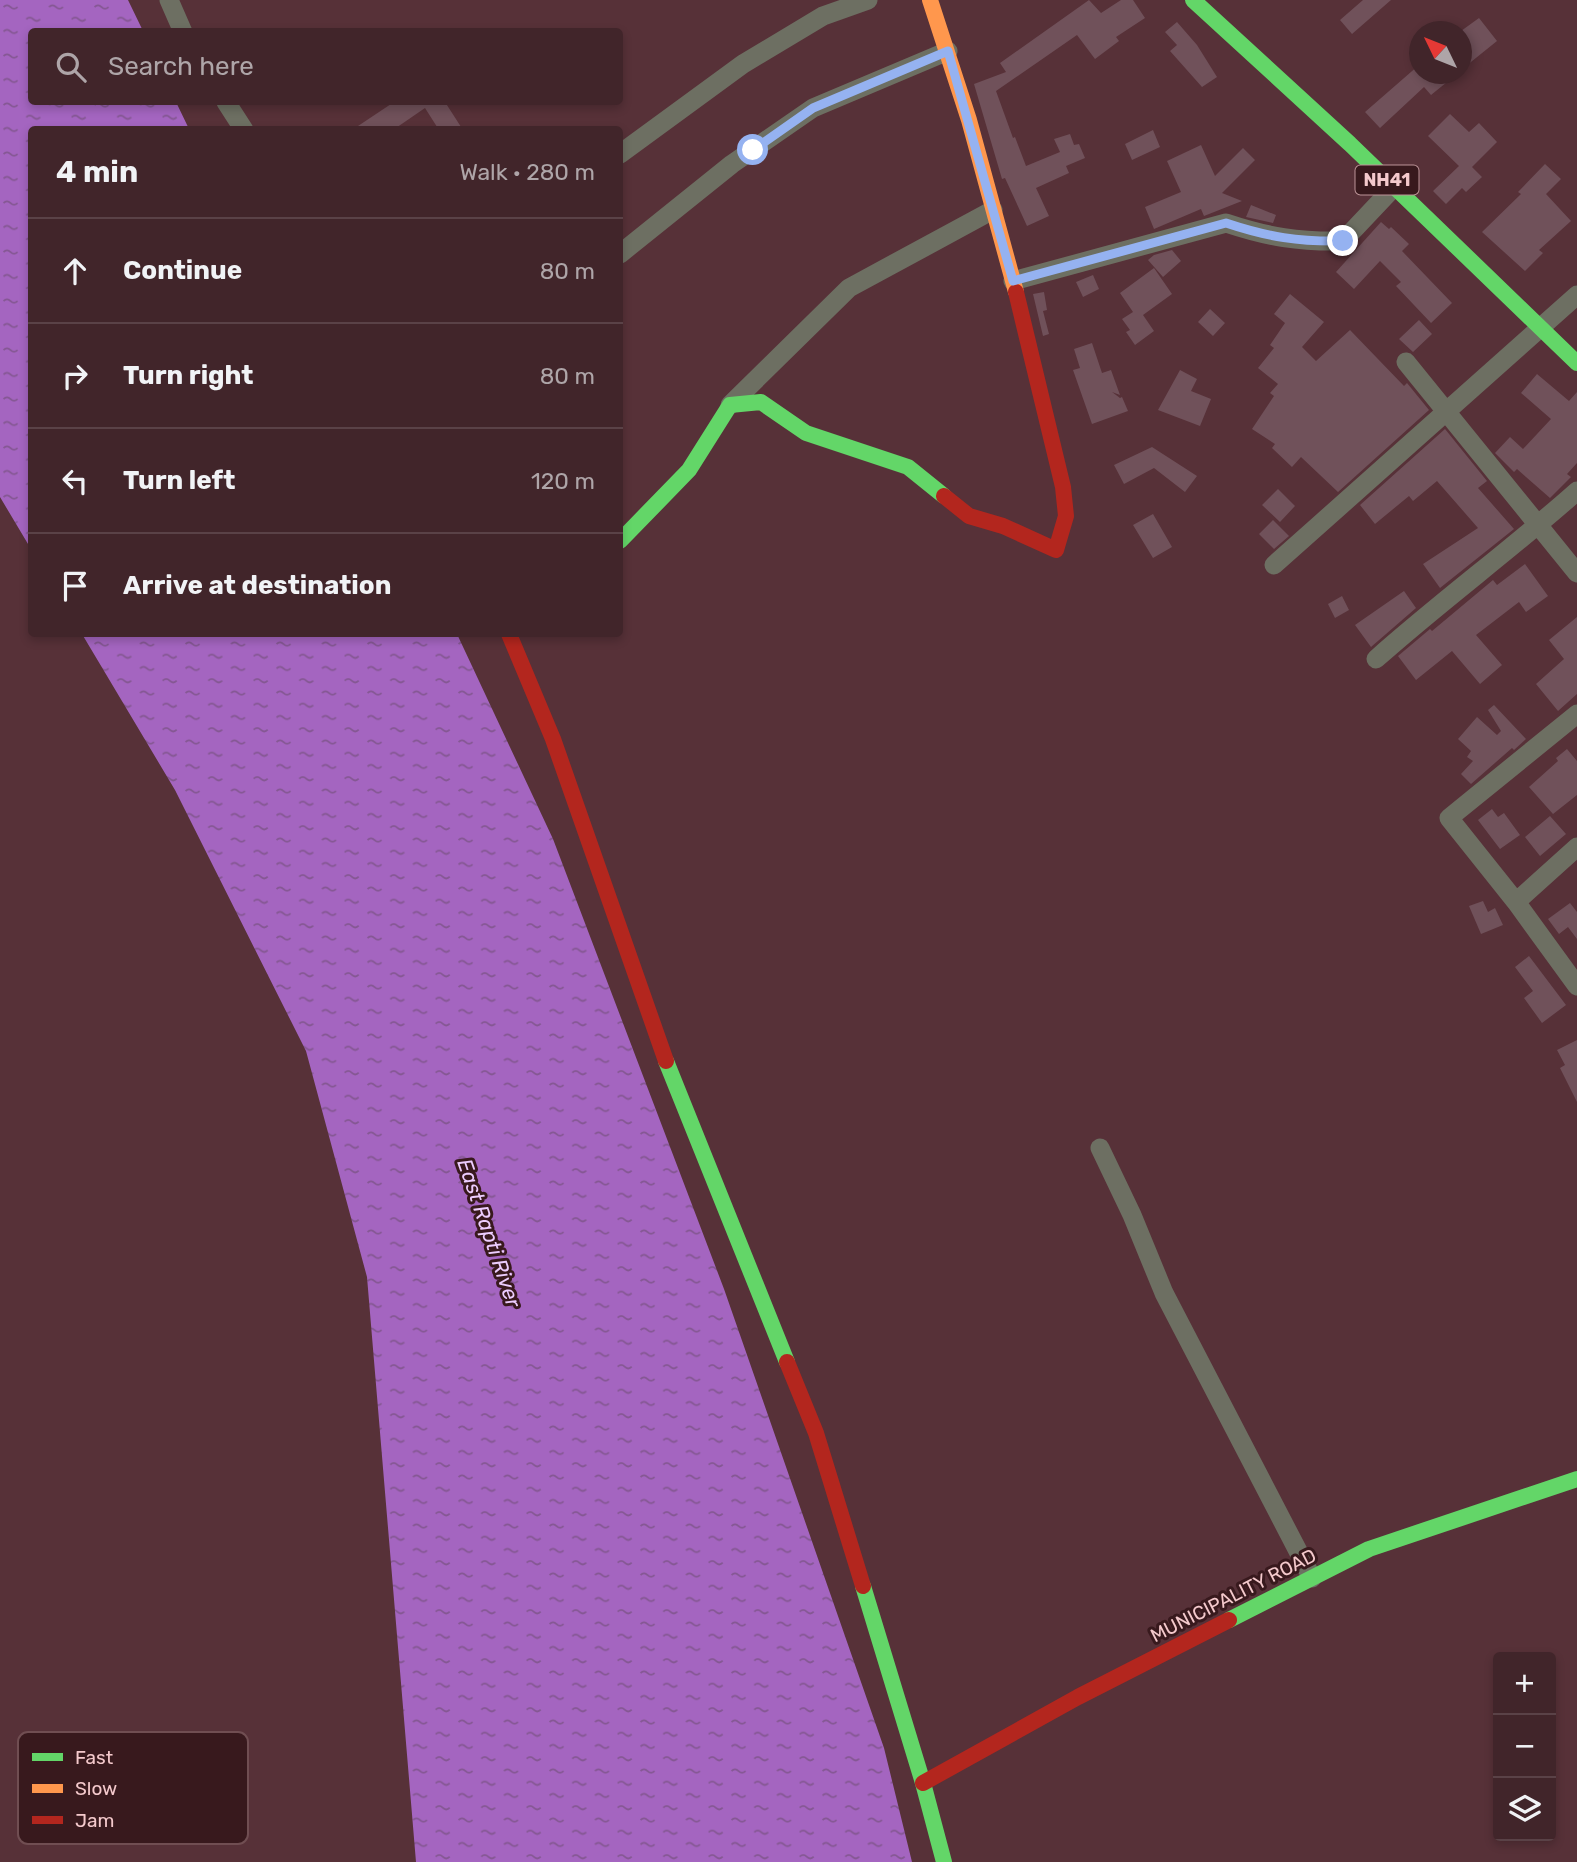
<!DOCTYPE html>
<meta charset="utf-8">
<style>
:root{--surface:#41252a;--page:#4c3136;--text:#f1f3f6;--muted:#aea5a8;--line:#5a4247}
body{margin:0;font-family:Rubik,sans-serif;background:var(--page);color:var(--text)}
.controls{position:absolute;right:21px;bottom:21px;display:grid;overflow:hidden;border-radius:7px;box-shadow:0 4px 10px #0003}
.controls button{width:63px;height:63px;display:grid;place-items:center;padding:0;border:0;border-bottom:2px solid var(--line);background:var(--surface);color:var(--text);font:35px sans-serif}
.compass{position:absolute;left:1409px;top:21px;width:63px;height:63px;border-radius:50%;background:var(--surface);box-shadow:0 4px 10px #0003;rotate:313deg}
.stop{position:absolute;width:21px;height:21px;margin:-16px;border:5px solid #95b2f1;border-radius:50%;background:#fff}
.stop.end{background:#95b2f1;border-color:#fff;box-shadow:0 2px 7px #0008}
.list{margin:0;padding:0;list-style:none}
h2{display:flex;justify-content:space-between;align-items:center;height:91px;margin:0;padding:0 28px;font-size:30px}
h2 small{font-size:23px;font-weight:400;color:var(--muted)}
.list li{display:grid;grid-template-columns:46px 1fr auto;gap:21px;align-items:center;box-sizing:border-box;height:105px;padding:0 28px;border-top:2px solid var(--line)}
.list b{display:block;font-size:26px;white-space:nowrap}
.list em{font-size:23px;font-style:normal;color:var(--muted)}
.icon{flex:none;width:38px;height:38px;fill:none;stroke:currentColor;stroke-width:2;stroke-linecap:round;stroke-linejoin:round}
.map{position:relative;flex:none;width:1577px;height:1862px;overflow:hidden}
.search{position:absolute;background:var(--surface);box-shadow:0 4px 10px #0003;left:28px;top:28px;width:595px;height:77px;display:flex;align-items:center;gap:18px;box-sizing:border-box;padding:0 24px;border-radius:7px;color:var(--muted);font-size:26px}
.panel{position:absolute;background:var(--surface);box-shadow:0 4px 10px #0003;left:28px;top:126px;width:595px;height:511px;border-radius:7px}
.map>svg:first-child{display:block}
.water{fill:url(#water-ripples)}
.building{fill:#70515a}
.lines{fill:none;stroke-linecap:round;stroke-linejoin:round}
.street{stroke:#6d6f62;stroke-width:19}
.fast{stroke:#63d668;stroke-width:16}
.slow{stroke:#ff974d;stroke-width:16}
.jam{stroke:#b3261e;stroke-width:16}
.route{stroke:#95b2f1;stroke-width:9}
.labels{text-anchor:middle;stroke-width:6;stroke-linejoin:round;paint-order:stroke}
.shield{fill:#38191d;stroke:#bc9498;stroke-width:2}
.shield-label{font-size:18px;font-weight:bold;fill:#f4c9cc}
.street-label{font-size:19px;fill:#f4c9cc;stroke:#38191d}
.water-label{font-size:21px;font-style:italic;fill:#edcdff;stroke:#38191d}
.key{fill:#38191d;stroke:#704e52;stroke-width:2}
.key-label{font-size:19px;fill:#f4c9cc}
</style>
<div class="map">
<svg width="1577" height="1862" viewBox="0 0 1577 1862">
<defs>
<pattern id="water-ripples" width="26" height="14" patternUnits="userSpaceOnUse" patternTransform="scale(1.75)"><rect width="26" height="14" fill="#a465c0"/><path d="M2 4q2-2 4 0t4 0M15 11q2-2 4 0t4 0" fill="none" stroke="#845792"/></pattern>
</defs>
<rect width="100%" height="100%" fill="#573138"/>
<path class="water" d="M 0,0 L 128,0 L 143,31 L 32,32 L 32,102 L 176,102 L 189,129 L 32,130 L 31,549 L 0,497 Z
M 82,634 L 457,634 L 553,839 L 724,1289 L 884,1748 L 912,1862 L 416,1862 L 367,1277 L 306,1051 L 175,790 Z"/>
<path class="building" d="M 1089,0 L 1101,13 L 1121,0 L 1133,0 L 1145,18 L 1116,37 L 1119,41 L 1095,59 L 1077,35 L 996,91 L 1013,138 L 1015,137 L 1026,166 L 1060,152 L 1054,139 L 1070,134 L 1074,145 L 1079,144 L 1085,158 L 1066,166 L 1069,173 L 1036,188 L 1049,216 L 1027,226 L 1005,178 L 1002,179 L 974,84 L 1006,72 L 1000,63 Z
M 1363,0 L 1391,0 L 1352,34 L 1340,20 Z
M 1479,18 L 1497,41 L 1461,70 L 1461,31 Z
M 1177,22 L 1197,45 L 1217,77 L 1202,87 L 1170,51 L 1177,45 L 1165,32 Z
M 1419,65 L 1419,74 L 1457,74 L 1431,95 L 1424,87 L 1380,128 L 1365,112 Z
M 394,102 L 445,102 L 463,130 L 439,130 L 425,108 L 393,130 L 352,130 Z
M 1450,114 L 1469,132 L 1479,123 L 1497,142 L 1472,167 L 1482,177 L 1466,192 L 1462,188 L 1446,204 L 1433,191 L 1459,166 L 1428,136 Z
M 1153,130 L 1160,147 L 1132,160 L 1125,144 Z
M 1201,145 L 1215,176 L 1243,148 L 1255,160 L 1222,193 L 1242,201 L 1204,216 L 1201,209 L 1154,229 L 1145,207 L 1181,192 L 1167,161 Z
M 1545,164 L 1561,179 L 1546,194 L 1571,221 L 1539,250 L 1543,253 L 1525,271 L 1482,232 L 1521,194 L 1518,192 Z
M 1251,205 L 1276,215 L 1273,223 L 1246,217 Z
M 1381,222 L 1389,229 L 1391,227 L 1409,244 L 1402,251 L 1452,303 L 1431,323 L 1396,286 L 1401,282 L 1380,261 L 1354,289 L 1336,272 Z
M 1172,250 L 1181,261 L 1163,277 L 1148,260 L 1154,255 Z
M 1154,268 L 1172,294 L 1143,315 L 1154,331 L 1135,345 L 1126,332 L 1130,330 L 1122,319 L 1133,312 L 1120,293 Z
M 1093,275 L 1099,289 L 1083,297 L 1076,282 Z
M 1044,292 L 1047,310 L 1043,311 L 1049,334 L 1043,336 L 1033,294 Z
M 1290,294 L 1324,322 L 1302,347 L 1316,361 L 1350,330 L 1404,386 L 1407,383 L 1429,410 L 1338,492 L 1301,457 L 1292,467 L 1272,448 L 1275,444 L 1252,429 L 1274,396 L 1270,393 L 1278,384 L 1258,368 L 1274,348 L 1270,345 L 1285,323 L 1274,314 Z
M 1210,309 L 1225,323 L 1213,336 L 1198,322 Z
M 1419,320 L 1432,334 L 1413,352 L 1399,339 Z
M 1092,343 L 1102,373 L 1111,370 L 1120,395 L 1112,392 L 1120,398 L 1122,397 L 1128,411 L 1092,424 L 1073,370 L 1080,368 L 1074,349 Z
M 1180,370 L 1197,379 L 1191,391 L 1211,399 L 1200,426 L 1158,410 Z
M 1537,374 L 1569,401 L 1577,392 L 1577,463 L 1567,474 L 1571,477 L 1550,498 L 1517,469 L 1514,472 L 1495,453 L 1510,437 L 1523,449 L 1551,419 L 1521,393 Z
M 1445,429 L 1487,481 L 1478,488 L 1514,529 L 1440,588 L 1423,564 L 1478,528 L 1437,481 L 1413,501 L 1409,496 L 1375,524 L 1360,505 Z
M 1152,447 L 1197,476 L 1185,492 L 1154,468 L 1124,484 L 1114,465 Z
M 1278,489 L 1295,506 L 1280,522 L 1262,505 Z
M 1153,514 L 1172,547 L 1153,558 L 1133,525 Z
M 1273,520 L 1289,536 L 1274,549 L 1259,534 Z
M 1525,564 L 1548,596 L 1526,612 L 1519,602 L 1476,635 L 1502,665 L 1480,684 L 1452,651 L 1416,680 L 1398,656 L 1430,629 L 1432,631 L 1493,580 L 1497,585 Z
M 1404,591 L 1416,608 L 1371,647 L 1355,625 Z
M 1342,596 L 1349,610 L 1335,618 L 1328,604 Z
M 1577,617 L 1577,694 L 1558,711 L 1536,684 L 1564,659 L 1549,640 Z
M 1494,705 L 1526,739 L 1514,750 L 1512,748 L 1471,784 L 1461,774 L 1473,761 L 1467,757 L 1471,751 L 1458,739 L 1477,717 L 1497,735 L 1501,731 L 1488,710 Z
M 1567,749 L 1577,761 L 1577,795 L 1553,814 L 1529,787 L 1558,761 L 1556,758 Z
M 1492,809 L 1498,817 L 1504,813 L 1520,835 L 1500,849 L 1478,820 Z
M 1550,816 L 1566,834 L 1540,856 L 1525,837 Z
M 1483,901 L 1488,912 L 1495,908 L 1503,925 L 1481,934 L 1469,906 Z
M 1570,903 L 1577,912 L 1577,939 L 1568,927 L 1559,934 L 1548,919 Z
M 1529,956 L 1566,1005 L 1542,1023 L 1524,998 L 1533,991 L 1515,967 Z
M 1577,1040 L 1577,1102 L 1560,1068 L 1565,1065 L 1557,1050 Z"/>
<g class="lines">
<path class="street" d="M 169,0 L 183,32
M 226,102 L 244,130
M 620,154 L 743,64 L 823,16 L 868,0
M 620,254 L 732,164 L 813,108 L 948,51
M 1013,281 L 1226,223 C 1268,237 1299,242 1343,241 L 1394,187
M 1406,362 L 1577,573
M 730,405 L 849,288 L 993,210
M 1274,565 L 1577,295
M 1376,659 C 1441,601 1512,549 1577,491
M 1577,847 L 1516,902 L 1577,986
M 1516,902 L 1449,818 L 1577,714
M 1100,1148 L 1132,1215 L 1164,1293 L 1312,1578"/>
<path class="fast" d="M 1193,0 L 1350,144 L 1577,363
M 620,541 L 689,470 L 730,405 L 761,402 L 806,433 L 908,467 L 944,496
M 666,1061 L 787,1362
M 863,1586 L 923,1783 L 944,1862
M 1229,1620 L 1369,1549 L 1577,1479"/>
<path class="slow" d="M 930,0 L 969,120 L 1016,292"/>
<path class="jam" d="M 944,496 L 969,516 L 1003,526 L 1056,550 L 1066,516 L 1063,487 L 1016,292
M 509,634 L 553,739 L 666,1061
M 787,1362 L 816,1433 L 863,1586
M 923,1783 L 1078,1697 L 1229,1620"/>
</g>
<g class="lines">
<path class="route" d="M 753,150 L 813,108 L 948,51 L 1013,281 L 1226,223 C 1268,237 1299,242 1343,241"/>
</g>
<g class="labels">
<rect class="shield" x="1355.5" y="165.5" width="63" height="29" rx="5"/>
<g class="shield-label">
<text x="1387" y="186">NH41</text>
</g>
<g class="street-label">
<text transform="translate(1233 1595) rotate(-27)" y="7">MUNICIPALITY ROAD</text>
</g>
<g class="water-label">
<text transform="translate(489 1233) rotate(71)" y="7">East Rapti River</text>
</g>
</g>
<rect x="18" y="1732" width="230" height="112" rx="10" class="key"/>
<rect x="32" y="1753" width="31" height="8" fill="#63d668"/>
<rect x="32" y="1784" width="31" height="9" fill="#ff974d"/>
<rect x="32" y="1816" width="31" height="8" fill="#b3261e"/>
<g class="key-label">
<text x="75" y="1764">Fast</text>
<text x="75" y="1795">Slow</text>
<text x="75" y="1827">Jam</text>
</g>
</svg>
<div class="controls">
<button>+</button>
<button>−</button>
<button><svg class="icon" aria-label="layers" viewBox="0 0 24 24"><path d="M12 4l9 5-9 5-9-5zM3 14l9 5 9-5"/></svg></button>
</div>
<svg class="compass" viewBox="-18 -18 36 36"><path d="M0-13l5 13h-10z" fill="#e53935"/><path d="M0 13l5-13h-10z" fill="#aea5a8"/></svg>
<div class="stop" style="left:753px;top:150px"></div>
<div class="stop end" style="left:1343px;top:241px"></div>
<div class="search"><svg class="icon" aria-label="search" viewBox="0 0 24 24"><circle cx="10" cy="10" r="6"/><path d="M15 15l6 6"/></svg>Search here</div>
<section class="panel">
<h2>4 min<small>Walk · 280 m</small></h2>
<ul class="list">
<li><svg class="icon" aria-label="ahead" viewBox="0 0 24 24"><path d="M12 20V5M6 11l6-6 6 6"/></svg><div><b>Continue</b></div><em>80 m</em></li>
<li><svg class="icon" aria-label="right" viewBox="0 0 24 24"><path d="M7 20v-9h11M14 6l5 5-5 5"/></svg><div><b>Turn right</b></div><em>80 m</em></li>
<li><svg class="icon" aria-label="left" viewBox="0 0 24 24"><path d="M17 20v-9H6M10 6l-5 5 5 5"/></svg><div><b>Turn left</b></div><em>120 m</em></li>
<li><svg class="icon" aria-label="arrive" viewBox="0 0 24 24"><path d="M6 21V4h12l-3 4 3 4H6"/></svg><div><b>Arrive at destination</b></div></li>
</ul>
</section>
</div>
